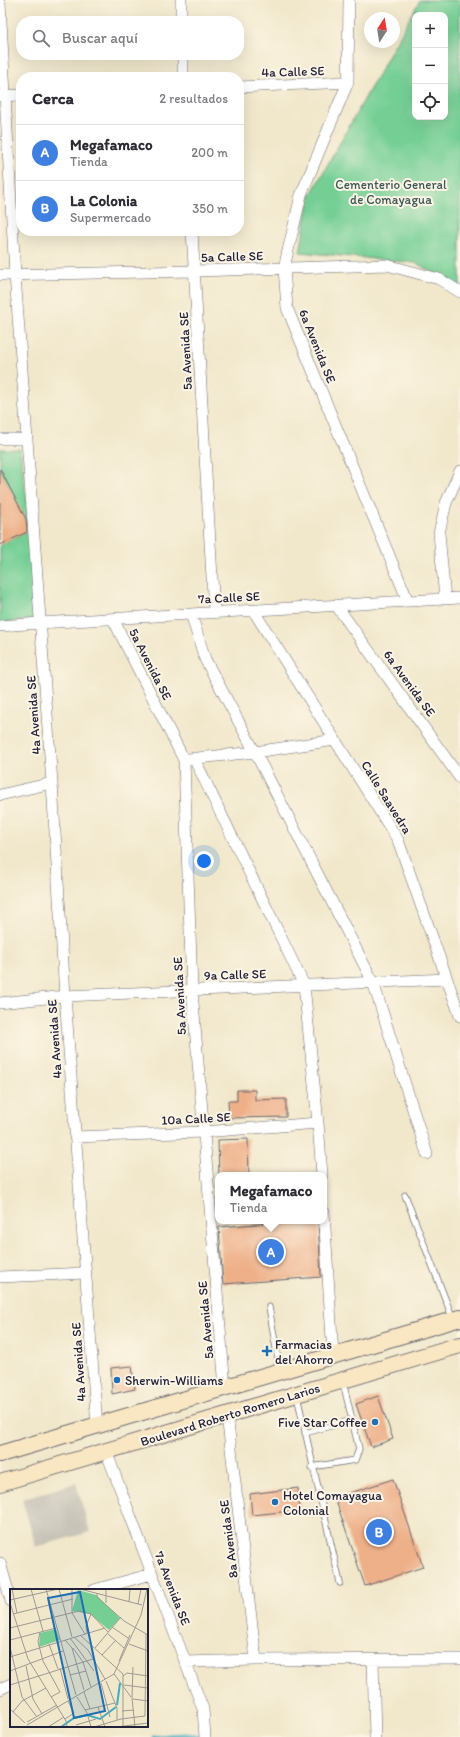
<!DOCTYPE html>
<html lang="es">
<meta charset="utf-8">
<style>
:root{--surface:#fff;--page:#f7f7f7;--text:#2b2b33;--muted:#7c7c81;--line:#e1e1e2;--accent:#0f766e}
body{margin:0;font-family:Itim,sans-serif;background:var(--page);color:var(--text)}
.controls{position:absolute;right:12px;top:12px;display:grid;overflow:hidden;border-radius:8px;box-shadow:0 4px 16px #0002}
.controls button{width:36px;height:36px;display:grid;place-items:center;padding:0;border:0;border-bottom:1px solid var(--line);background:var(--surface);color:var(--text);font:20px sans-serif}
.compass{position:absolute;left:364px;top:12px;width:36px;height:36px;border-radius:50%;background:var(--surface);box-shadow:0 4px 16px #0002;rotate:12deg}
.you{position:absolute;left:204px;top:861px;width:14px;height:14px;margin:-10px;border:3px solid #fff;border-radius:50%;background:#1a73e8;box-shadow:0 0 0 6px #1a73e833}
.badge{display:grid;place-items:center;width:26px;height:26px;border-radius:50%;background:var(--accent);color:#fff;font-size:13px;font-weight:700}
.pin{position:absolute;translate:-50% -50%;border:2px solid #fff;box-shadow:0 1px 4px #0006}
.popup{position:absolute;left:215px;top:1172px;width:112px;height:52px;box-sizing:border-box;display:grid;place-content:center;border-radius:8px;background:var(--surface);filter:drop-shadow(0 1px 3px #0005);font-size:13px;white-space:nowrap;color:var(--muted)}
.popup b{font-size:15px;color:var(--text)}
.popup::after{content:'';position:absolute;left:50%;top:100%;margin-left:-8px;border:8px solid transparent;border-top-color:var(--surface)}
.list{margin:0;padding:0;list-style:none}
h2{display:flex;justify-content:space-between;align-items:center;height:52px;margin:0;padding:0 16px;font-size:17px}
h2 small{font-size:13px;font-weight:400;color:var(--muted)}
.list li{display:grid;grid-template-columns:26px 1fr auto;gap:12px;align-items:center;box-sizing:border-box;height:56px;padding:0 16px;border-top:1px solid var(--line)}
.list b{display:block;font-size:15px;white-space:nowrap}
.list p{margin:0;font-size:13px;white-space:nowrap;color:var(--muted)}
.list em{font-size:13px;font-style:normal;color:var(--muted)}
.icon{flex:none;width:22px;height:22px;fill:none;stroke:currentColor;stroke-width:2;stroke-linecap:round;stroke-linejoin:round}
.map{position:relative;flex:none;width:460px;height:1737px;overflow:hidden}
.search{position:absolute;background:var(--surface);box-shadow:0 4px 16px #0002;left:16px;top:16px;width:228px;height:44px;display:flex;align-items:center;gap:10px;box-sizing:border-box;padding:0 14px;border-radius:16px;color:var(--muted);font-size:15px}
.panel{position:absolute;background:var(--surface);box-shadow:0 4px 16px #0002;left:16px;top:72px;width:228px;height:164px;border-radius:16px}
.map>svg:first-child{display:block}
.industrial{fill:#c8c4b8}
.green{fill:#75cf95;stroke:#4c7868;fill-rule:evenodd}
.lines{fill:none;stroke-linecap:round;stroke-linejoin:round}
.stream{stroke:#41adc0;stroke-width:4}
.building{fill:#eeb089}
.lane-casing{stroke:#6a676e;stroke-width:7}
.street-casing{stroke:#6a676e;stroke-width:12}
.secondary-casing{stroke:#6a676e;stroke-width:18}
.lane{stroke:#fff;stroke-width:5.5}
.street{stroke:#fff;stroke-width:11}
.secondary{stroke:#f9e7c3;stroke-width:16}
.poi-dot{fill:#1f6fb2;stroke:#fcf5e5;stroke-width:1.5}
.labels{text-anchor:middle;stroke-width:4;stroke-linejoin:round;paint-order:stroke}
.street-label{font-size:13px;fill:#22223b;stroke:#fcf5e5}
.park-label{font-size:13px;fill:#3b5656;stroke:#fcf5e5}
.poi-label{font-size:13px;fill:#22223b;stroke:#fcf5e5;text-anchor:start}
.inset-river{fill:none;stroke:#41adc0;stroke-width:2}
.inset-road{fill:none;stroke:#9e9992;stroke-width:1}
.view{fill:#1f6fb2;fill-opacity:0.15;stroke:#1f6fb2;stroke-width:2}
.inset-edge{fill:none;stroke:#22223b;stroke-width:2}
</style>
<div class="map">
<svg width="460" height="1737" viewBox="0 0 460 1737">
<rect width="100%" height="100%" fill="#fcf5e5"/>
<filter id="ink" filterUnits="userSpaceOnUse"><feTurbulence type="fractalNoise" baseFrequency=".025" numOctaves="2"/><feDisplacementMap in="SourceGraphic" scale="8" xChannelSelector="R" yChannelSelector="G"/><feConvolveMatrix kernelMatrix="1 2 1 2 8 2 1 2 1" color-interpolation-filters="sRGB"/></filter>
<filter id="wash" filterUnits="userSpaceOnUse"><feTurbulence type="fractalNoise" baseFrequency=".012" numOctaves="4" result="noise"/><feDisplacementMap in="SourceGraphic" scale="16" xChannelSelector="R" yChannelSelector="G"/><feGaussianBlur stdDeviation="0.9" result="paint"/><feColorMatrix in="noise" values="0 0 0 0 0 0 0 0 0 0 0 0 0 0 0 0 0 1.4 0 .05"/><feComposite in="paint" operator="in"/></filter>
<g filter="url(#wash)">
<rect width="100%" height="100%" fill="#f1e8cc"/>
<path class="industrial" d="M 76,1483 L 90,1532 L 36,1547 L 22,1499 Z"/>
<path class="green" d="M 420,0 L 460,0 L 460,288 L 416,263 L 300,252 L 310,196 ZM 415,15 L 445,15 L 445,117 L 415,117 Z
M 0,449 L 20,449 L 31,530 L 0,469 Z
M 31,530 L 36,619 L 0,623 L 0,545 Z"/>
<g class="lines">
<path class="stream" d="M 154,1737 C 168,1736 186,1732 200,1737"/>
</g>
<g id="blocks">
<path class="building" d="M 0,469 L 26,519 L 27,532 L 0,545 Z
M 237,1090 L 255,1090 L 255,1100 L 286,1099 L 286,1117 L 229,1118 L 228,1101 L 237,1101 Z
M 248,1139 L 249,1175 L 219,1175 L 218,1140 Z
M 269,1221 L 318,1221 L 321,1277 L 223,1284 L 219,1227 L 270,1223 Z
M 132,1366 L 135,1389 L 112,1394 L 111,1368 Z
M 378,1396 L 393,1439 L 371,1447 L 356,1404 Z
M 393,1479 L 423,1567 L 365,1586 L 335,1498 Z
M 298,1488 L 300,1510 L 252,1515 L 250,1494 Z"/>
</g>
</g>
<g filter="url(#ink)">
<use href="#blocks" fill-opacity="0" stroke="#6a676e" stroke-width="1"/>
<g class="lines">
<defs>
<path id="lane" d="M 405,1195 L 453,1319
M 269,1307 L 280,1371
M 297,1396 L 340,1583
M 305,1433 L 352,1420
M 312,1467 L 355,1460 L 359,1449 L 343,1382"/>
<path id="street" d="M 181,0 L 181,21
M 349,0 L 348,82 L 301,195 L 284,268 L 287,308 L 408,601
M 0,3 L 15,275 L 52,783 L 65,996 L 97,1426
M 183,55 L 183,77
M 239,87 L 348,82
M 0,96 L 21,95
M 192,231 L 214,612
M 0,275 L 195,271 L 387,265 L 439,279 L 460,292
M 0,439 L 27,439
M 445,599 L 439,533 L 446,503 L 460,471
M 336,605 L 460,778
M 253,610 L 398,840 L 460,1016
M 191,614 L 205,659 L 255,752 L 373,982 L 427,1154
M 113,619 L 184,760 L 192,990 L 225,1388
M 0,626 L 40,623 L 460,598
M 194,758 L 304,985 L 318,1123 L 322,1175
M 188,759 L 255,752 L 335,740
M 0,795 L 52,783
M 0,1003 L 65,996 L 447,979
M 75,1137 L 203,1132 L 318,1123
M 324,1212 L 333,1355
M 0,1277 L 85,1273
M 227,1415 L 256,1660
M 106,1451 L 203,1709 L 205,1737
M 0,1563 L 11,1601
M 94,1590 L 152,1574
M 373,1659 L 375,1737
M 185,1662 L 256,1660 L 460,1659
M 0,1689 L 11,1684"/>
<path id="secondary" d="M 0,1454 L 460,1318
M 0,1483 L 460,1345"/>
</defs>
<use href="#lane" class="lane-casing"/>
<use href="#street" class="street-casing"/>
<use href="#secondary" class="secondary-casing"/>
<use href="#lane" class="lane"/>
<use href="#street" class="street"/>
<use href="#secondary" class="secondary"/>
</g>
</g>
<g class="poi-dot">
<path d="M265 1345h4v4h4v4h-4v4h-4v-4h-4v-4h4z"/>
<circle cx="117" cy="1380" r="4"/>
<circle cx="375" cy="1422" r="4"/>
<circle cx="275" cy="1502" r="4"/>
</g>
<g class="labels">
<g class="street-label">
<text transform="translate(293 71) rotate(-2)" y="5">4a Calle SE</text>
<text transform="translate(232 256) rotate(-2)" y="5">5a Calle SE</text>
<text transform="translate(318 346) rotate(68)" y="5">6a Avenida SE</text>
<text transform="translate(185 351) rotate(-93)" y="5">5a Avenida SE</text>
<text transform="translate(229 597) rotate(-3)" y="5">7a Calle SE</text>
<text transform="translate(151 664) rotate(63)" y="5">5a Avenida SE</text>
<text transform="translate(410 683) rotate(54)" y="5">6a Avenida SE</text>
<text transform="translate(33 715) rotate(-94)" y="5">4a Avenida SE</text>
<text transform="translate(387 797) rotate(58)" y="5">Calle Saavedra</text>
<text transform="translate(235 974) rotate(-2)" y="5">9a Calle SE</text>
<text transform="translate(179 996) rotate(-93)" y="5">5a Avenida SE</text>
<text transform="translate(54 1039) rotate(-94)" y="5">4a Avenida SE</text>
<text transform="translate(196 1118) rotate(-3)" y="5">10a Calle SE</text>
<text transform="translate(205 1320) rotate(-95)" y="5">5a Avenida SE</text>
<text transform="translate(78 1362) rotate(-94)" y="5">4a Avenida SE</text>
<text transform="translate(230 1414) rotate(-17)" y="5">Boulevard Roberto Romero Larios</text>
<text transform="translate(228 1539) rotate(-97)" y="5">8a Avenida SE</text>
<text transform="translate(173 1588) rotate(69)" y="5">7a Avenida SE</text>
</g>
<g class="park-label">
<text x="391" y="189">Cementerio General<tspan x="391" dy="15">de Comayagua</tspan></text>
</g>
<g class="poi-label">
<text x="275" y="1349">Farmacias<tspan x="275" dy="15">del Ahorro</tspan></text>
<text x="125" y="1385">Sherwin-Williams</text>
<text x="367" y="1427" text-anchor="end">Five Star Coffee</text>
<text x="283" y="1500">Hotel Comayagua<tspan x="283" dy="15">Colonial</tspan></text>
</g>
</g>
<g transform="translate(10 1589)">
<rect width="138" height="138" fill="#f1e8cc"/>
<path d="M 68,1 L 86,6 L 110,29 L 99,41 L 80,25 L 62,22 ZM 46,40 L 50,51 L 29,58 L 30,44 Z" fill="#75cf95"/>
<path class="inset-river" d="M 107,116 L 110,94M 51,138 L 64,129 L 77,126 L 90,130 L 106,118"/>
<path class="inset-road" d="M 2,0 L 7,24M 21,0 L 33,42M 36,0 L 66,106M 49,0 L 62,48M 62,0 L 62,24 L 75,45M 70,0 L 132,16M 87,5 L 87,8 L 114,32 L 138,46M 0,11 L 48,0M 119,13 L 120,0M 0,14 L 18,70 L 56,132 L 57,138M 96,14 L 96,0M 128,15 L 131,0M 3,25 L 63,10M 102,38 L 118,49M 0,39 L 69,22 L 81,25 L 98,43M 30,43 L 28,53 L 33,72 L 50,103 L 41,108M 77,44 L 76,37 L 81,25M 98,45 L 114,59M 70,46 L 113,85 L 113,138M 64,48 L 78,61 L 95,90M 60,49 L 84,82M 0,51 L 46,39M 55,51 L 62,59 L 74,101M 39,55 L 48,80M 119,55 L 138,62M 0,58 L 12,108 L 27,128M 63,59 L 73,73 L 81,98M 85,59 L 111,28M 92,66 L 106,51M 0,68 L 95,39M 109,72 L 120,46M 16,77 L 23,110 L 32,125M 123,78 L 122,109 L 125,138M 50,79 L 58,110M 0,82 L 53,62M 104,85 L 121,108M 60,86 L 76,82M 113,87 L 117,84 L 138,87M 96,92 L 107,119 L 107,131M 91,94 L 100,128M 0,96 L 83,70M 114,96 L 138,99M 74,103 L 80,120M 67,108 L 77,124 L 81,138M 123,110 L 138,112M 88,118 L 95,138M 0,120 L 15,134M 75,121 L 105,114M 112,122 L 124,121M 3,123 L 12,112 L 36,99M 55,130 L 64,124 L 58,112M 17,133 L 47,116M 17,136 L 104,85 L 131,26 L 137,0M 66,136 L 86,130M 38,138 L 54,128M 84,138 L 111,130 L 135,127 L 136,45M 106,138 L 138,134"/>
<path class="view" d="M 70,3 L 95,122 L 64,129 L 38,9 Z"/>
<rect width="138" height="138" class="inset-edge"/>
</g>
</svg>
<div class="controls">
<button>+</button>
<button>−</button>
<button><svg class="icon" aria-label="locate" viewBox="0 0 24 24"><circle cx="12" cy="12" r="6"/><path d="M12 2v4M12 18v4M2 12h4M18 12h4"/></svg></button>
</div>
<svg class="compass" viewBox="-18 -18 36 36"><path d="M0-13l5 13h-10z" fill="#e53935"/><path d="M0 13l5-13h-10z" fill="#7c7c81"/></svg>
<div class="you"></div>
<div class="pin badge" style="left:271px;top:1252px;background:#3f7fe0">A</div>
<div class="popup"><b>Megafamaco</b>Tienda</div>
<div class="pin badge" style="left:379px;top:1532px;background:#3f7fe0">B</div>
<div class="search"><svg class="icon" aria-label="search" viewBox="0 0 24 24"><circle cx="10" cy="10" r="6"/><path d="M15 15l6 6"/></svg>Buscar aquí</div>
<section class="panel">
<h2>Cerca<small>2 resultados</small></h2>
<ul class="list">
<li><span class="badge" style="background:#3f7fe0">A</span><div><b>Megafamaco</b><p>Tienda</p></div><em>200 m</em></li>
<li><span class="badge" style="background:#3f7fe0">B</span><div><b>La Colonia</b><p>Supermercado</p></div><em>350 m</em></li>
</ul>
</section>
</div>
